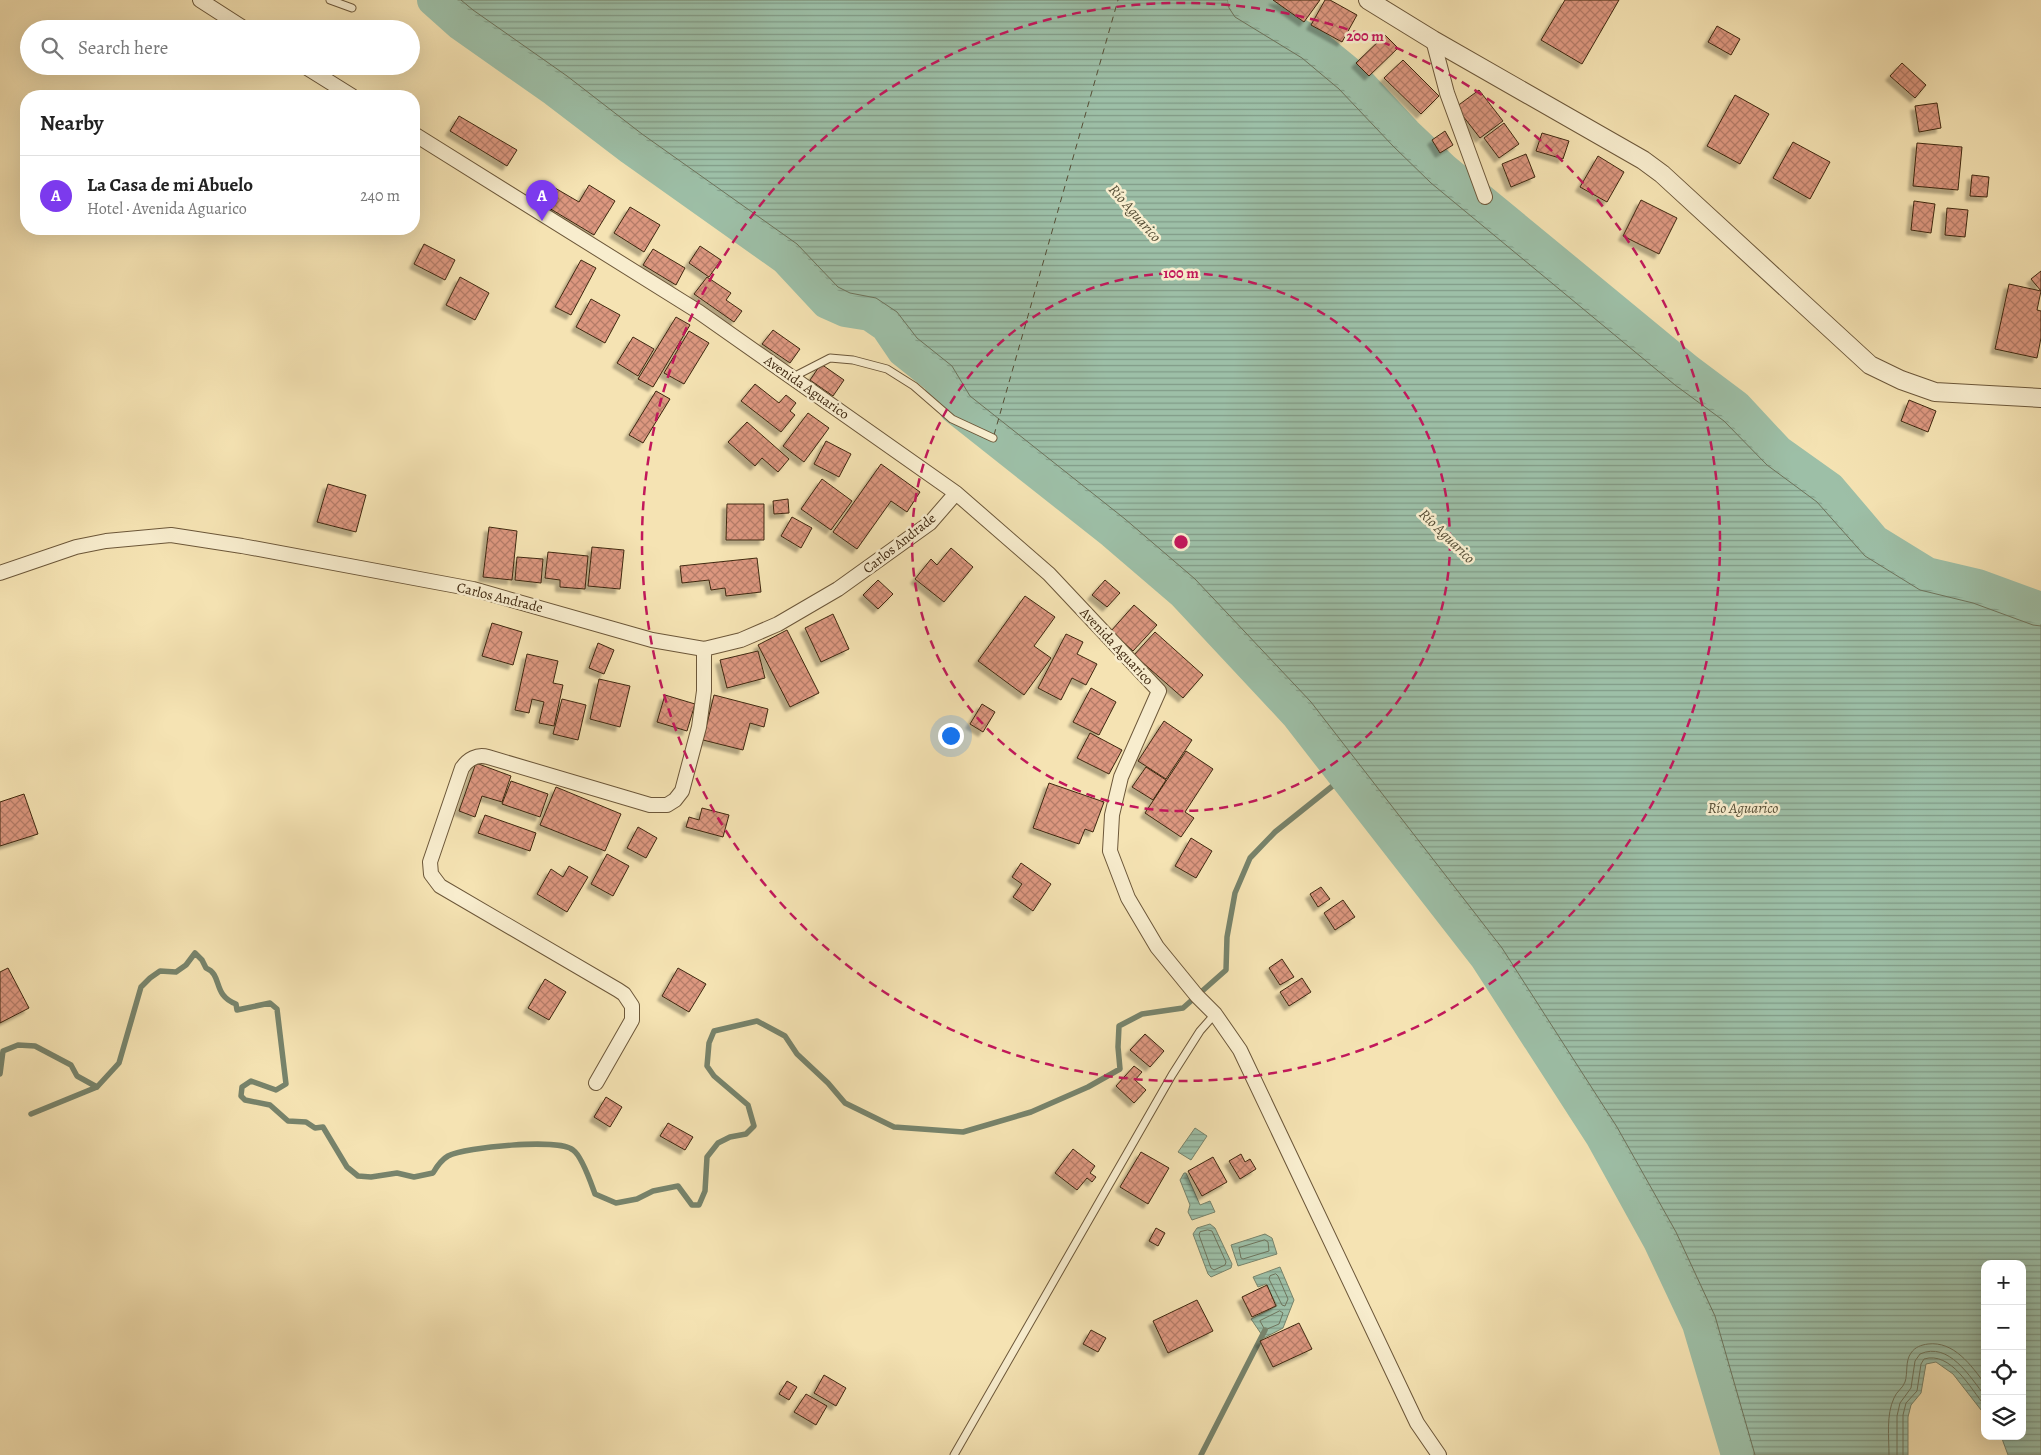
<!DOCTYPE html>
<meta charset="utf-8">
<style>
:root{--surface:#fff;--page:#f6f6f6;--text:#222;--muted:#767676;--line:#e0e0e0;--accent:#7c3aed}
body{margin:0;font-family:Alegreya,serif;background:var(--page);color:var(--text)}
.controls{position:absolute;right:15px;bottom:15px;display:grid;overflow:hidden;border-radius:10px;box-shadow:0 5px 20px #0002}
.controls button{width:45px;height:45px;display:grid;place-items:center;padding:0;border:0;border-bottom:1px solid var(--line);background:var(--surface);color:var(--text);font:25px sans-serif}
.you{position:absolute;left:950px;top:735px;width:18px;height:18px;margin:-12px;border:4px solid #fff;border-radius:50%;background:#1a73e8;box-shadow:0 0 0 8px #1a73e833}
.badge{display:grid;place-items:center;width:32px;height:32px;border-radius:50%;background:var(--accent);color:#fff;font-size:16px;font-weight:700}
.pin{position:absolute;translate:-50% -41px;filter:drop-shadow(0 1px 2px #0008)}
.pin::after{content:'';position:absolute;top:26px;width:18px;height:15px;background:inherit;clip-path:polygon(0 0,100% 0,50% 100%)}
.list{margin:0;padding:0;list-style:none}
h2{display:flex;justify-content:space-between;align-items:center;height:65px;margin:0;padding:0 20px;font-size:21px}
h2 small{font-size:16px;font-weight:400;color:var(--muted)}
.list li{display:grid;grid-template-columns:32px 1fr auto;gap:15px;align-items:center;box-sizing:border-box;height:80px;padding:0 20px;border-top:1px solid var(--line)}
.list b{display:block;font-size:19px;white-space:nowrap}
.list p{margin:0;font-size:16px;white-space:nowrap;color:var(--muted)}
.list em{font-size:16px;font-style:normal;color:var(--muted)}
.icon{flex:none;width:28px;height:28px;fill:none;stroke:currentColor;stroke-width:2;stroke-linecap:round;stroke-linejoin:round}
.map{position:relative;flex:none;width:2041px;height:1455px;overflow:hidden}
.search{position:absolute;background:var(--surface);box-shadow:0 5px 20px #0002;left:20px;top:20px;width:400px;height:55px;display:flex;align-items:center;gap:12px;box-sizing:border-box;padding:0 18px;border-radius:28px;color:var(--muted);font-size:19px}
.panel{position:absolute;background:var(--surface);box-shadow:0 5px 20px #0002;left:20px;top:90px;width:400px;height:145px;border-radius:20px}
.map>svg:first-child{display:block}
.water{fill:url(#water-rules);stroke:#77836b}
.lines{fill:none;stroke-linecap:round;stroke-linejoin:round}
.shore{stroke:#6e745c;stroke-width:1}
.stream{stroke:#77836b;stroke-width:5.5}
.river{stroke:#9dbfa7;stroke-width:32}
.ferry{stroke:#564e36;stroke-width:1;stroke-dasharray:6 5;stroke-linecap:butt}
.building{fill:url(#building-cross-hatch);stroke:#3f2810;filter:url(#shadow)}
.service-casing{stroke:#6c5739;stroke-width:9}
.minor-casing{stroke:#6c5739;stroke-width:16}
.tertiary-casing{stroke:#6c5739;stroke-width:20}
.service{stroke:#f8edce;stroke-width:7}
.minor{stroke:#f8edce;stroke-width:14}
.tertiary{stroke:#f8edce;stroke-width:18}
.ring{fill:none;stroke:#c2185b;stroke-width:2.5;stroke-dasharray:9 6}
.labels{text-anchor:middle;stroke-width:5;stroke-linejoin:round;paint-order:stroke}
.street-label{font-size:14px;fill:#3f2810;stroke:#f8edce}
.water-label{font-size:15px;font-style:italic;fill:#564e36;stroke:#f8edce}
.centre{fill:#c2185b;stroke:#f8edce;stroke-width:2.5}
.ring-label{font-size:15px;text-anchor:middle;font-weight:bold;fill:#c2185b;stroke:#f8edce;stroke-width:5;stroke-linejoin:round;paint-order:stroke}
</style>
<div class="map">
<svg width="2041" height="1455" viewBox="0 0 2041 1455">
<defs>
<pattern id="water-rules" width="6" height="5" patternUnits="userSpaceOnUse" patternTransform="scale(1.25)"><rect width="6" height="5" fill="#9dbfa7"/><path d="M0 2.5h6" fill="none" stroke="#819b87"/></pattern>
<pattern id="building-cross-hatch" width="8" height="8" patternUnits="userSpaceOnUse" patternTransform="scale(1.25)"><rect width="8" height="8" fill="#dc977f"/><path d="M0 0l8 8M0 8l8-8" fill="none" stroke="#b47b67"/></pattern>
<filter id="shadow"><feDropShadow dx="-4.5" dy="4.5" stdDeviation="1" flood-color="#0004"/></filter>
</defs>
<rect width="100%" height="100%" fill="#f5e3b3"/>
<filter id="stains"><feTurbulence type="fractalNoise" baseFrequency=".004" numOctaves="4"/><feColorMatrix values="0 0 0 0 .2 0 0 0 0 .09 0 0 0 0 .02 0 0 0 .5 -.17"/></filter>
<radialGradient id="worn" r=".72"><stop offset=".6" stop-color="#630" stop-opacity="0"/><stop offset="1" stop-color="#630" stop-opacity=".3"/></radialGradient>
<path class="water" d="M 433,0 L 1244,0 L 1313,43 L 1352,75 L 1406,133 L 1444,169 L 1688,370 L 1736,406 L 1778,451 L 1830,488 L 1875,541 L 1927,573 L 1978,585 L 2041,608 L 2041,1455 L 2008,1455 L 2001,1436 L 2022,1436 L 2022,1264 L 1985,1264 L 1985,1415 L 1953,1374 L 1936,1362 L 1926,1364 L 1921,1393 L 1911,1405 L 1908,1417 L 1908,1455 L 1737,1455 L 1698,1324 L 1659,1241 L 1601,1136 L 1486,958 L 1296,714 L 1183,593 L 1113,533 L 955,408 L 937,378 L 903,351 L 886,326 L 870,315 L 845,311 L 827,303 L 786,259 L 631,149 L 555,91 L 461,25 Z
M 1195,1128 L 1207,1136 L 1191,1160 L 1178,1152 Z
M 1184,1173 L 1186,1173 L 1200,1205 L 1210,1201 L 1215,1212 L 1192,1220 L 1188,1212 L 1190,1205 L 1180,1180 Z
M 1210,1224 L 1215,1228 L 1232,1264 L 1231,1268 L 1211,1277 L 1208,1274 L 1193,1234 L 1197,1228 Z
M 1265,1234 L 1272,1238 L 1277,1254 L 1238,1266 L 1231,1245 Z
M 1280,1267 L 1294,1300 L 1283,1328 L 1264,1338 L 1251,1319 L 1277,1306 L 1266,1284 L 1258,1287 L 1253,1277 Z"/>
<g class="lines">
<path class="shore" d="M 441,0 L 464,21 L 558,87 L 634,145 L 789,255 L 830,299 L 846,306 L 872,311 L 889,322 L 907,348 L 941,375 L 959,405 L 1117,530 L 1186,589 L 1300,711 L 1490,956 L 1605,1134 L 1664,1238 L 1702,1322 L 1741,1455
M 450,0 L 468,16 L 562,82 L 638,140 L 792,250 L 833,294 L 848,300 L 874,305 L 892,317 L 911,344 L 946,371 L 964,401 L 1120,525 L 1190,585 L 1304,706 L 1495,952 L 1610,1131 L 1669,1236 L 1708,1319 L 1748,1455
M 461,0 L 473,10 L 567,76 L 642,134 L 797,244 L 838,287 L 850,293 L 876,298 L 897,312 L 917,338 L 952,366 L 970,396 L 1125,519 L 1195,579 L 1311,702 L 1502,948 L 1617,1127 L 1676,1232 L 1715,1316 L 1755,1455
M 1228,0 L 1229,8 L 1235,17 L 1302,58 L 1339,89 L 1393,146 L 1431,183 L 1675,385 L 1724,421 L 1767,465 L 1817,502 L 1865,556 L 1920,590 L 1973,603 L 2033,625 L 2041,626
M 1236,0 L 1236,6 L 1240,11 L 1306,52 L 1344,83 L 1398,141 L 1436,178 L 1680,379 L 1729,415 L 1771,459 L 1823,496 L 1869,550 L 1923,583 L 1975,596 L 2041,619
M 1242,0 L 1244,6 L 1310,47 L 1348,78 L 1402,136 L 1441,173 L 1684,374 L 1733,410 L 1775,455 L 1827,491 L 1873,545 L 1926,577 L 1976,590 L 2041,612
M 1208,1230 L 1212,1231 L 1226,1262 L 1225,1265 L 1214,1270 L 1211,1268 L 1199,1235 L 1200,1232 Z
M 1265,1240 L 1268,1242 L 1269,1251 L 1243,1259 L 1241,1258 L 1239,1248 Z
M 1276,1274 L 1278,1276 L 1288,1299 L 1285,1306 L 1282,1305 L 1269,1279 L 1270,1276 Z
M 1280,1311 L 1283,1313 L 1279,1324 L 1265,1330 L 1260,1321 Z
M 1889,1455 C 1889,1437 1886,1415 1894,1398 C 1896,1392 1903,1388 1905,1382 C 1908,1373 1905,1361 1911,1353 C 1915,1347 1921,1345 1928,1344 C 1954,1341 1971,1365 1985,1384
M 1897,1455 L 1897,1416 L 1900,1403 L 1911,1388 L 1915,1361 L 1920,1354 C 1949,1341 1970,1377 1985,1396
M 1903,1455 L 1903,1415 L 1906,1403 L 1917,1391 L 1921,1364 L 1924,1359 C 1951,1351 1970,1388 1985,1406"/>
<path class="stream" d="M 0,1074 L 3,1051 L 18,1045 L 35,1046 L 71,1065 L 77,1076 L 97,1087
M 31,1114 L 97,1087 L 119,1063 L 141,987 L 150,978 L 160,971 L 176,972 L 186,965 L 195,953 L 202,960 L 206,968 C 223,975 212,995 236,1004 L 237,1010 L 270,1003 L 277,1009 L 286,1084 L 276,1090 L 251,1081 L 242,1087 L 241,1096 L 245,1100 L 270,1105 L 288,1121 L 306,1122 L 315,1128 L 323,1127 L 347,1167 L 358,1176 L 371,1177 L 397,1173 L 414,1177 L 433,1173 C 437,1166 441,1160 448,1156 C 466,1147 558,1138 573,1150 C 582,1156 591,1183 595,1194 L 616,1203 L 637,1199 L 653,1191 L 678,1186 L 692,1205 L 699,1205 L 705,1191 L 707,1157 L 718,1143 L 730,1137 L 746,1134 L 754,1126 L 748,1105 L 714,1076 L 707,1066 L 709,1043 L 714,1031 L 757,1021 L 785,1036 L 797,1054 L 828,1083 L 845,1103 L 894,1127 L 963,1132 L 1031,1112 L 1088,1087 L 1120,1069 L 1118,1047 L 1119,1026 L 1142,1014 L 1183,1008 L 1226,970 L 1227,937 L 1235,893 L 1250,858 L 1275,832 L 1350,772
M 1201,1455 L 1265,1330"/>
<path class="river" d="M 433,0 L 461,25 L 555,91 L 631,149 L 786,259 L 827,303 L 845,311 L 870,315 L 886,326 L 903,351 L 937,378 L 955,408 L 1113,533 L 1183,593 L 1296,714 L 1486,958 L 1601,1136 L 1659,1241 L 1698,1324 L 1737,1455
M 1244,0 L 1313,43 L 1352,75 L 1406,133 L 1444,169 L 1688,370 L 1736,406 L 1778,451 L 1830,488 L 1875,541 L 1927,573 L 1978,585 L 2041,608"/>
<path class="ferry" d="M 994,435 L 1118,0"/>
</g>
<path class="building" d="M 1273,0 L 1320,0 L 1304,22 Z
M 1325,0 L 1330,0 L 1357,15 L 1342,42 L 1311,25 Z
M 1565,0 L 1619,0 L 1582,64 L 1541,40 Z
M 1717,26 L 1740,39 L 1731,55 L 1708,42 Z
M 1385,35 L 1398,48 L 1369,76 L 1356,63 Z
M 1403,60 L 1439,96 L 1421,114 L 1384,78 Z
M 1902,63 L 1926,85 L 1915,98 L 1890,76 Z
M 1479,90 L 1503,121 L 1480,138 L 1456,107 Z
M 1735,95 L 1769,114 L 1740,164 L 1707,146 Z
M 1937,103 L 1941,128 L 1919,132 L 1915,106 Z
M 459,116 L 517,150 L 507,166 L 450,131 Z
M 1504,123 L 1519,144 L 1499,158 L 1484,138 Z
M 1445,131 L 1453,145 L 1440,153 L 1432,140 Z
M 1542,133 L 1569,141 L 1563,159 L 1536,151 Z
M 1793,142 L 1830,162 L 1810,199 L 1773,178 Z
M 1917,143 L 1962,147 L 1958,190 L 1913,186 Z
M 1526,154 L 1535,177 L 1511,187 L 1502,164 Z
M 1598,156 L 1624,172 L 1607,202 L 1580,187 Z
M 1972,175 L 1989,177 L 1987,197 L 1970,196 Z
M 589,185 L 615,201 L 594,235 L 544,205 L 555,188 L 579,202 Z
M 1641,200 L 1677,218 L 1659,254 L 1623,236 Z
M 1914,201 L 1935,204 L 1931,233 L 1911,230 Z
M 630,207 L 660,225 L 644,252 L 614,233 Z
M 1947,208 L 1968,210 L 1965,237 L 1945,235 Z
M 424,244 L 455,260 L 445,280 L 414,264 Z
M 700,246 L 721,260 L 709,277 L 689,263 Z
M 653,249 L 685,268 L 676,285 L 643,265 Z
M 581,260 L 596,268 L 571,315 L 555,307 Z
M 2041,271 L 2041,291 L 2031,279 Z
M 460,277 L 489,293 L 475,320 L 446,305 Z
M 707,277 L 731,293 L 726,300 L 742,311 L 734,322 L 694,294 Z
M 2009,284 L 2041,291 L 2037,310 L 2041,311 L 2041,338 L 2037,358 L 1995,349 Z
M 591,299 L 620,315 L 605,343 L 576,327 Z
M 676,317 L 690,325 L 653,387 L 638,379 Z
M 773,330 L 800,349 L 790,363 L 762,344 Z
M 689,331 L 709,343 L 684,384 L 664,373 Z
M 633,337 L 654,349 L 638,376 L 617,363 Z
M 821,364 L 844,380 L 833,396 L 810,380 Z
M 755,384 L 779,403 L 786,395 L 796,403 L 790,411 L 795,415 L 781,432 L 741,401 Z
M 656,391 L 670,399 L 643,443 L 629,435 Z
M 1909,400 L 1936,411 L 1928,432 L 1901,421 Z
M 808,413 L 829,428 L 804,462 L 783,446 Z
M 747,422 L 789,459 L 778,472 L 762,458 L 755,466 L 728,442 Z
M 826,441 L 851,454 L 839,477 L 814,464 Z
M 881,464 L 920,492 L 907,512 L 891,501 L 857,549 L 833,532 Z
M 822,479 L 852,501 L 831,530 L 801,509 Z
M 328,484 L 366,495 L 356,532 L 317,522 Z
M 788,499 L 789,513 L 774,514 L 773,501 Z
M 727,504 L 764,504 L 764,540 L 726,540 Z
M 792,517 L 812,528 L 801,548 L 781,536 Z
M 489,527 L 517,531 L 512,580 L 483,577 Z
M 592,547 L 624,550 L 620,589 L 588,586 Z
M 951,548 L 973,567 L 944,602 L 915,579 L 931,559 L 937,565 Z
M 548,552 L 588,556 L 585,589 L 560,587 L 560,580 L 545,578 Z
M 517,557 L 543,559 L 541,583 L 515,580 Z
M 757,558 L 761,592 L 726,596 L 725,588 L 711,590 L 709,580 L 682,583 L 680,566 Z
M 878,580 L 893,594 L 878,609 L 863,595 Z
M 1105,580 L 1120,593 L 1107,607 L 1092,595 Z
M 1025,596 L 1055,617 L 1034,646 L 1051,658 L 1024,695 L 978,661 Z
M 1134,605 L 1157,625 L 1133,651 L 1111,631 Z
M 833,614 L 849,649 L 821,662 L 805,628 Z
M 492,623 L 522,632 L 513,665 L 482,656 Z
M 787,630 L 819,693 L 790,707 L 758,645 Z
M 1155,632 L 1203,675 L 1183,698 L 1134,655 Z
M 1066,634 L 1083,642 L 1077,654 L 1097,664 L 1086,685 L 1072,678 L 1061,700 L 1038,688 Z
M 598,643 L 614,650 L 604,674 L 589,668 Z
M 758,651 L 765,678 L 727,688 L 720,660 Z
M 527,654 L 558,661 L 553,683 L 563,685 L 554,726 L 539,723 L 544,702 L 532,699 L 529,713 L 515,710 Z
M 599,679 L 630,686 L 620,727 L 590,719 Z
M 1091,688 L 1116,702 L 1099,735 L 1073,722 Z
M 665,695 L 695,704 L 687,731 L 657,722 Z
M 714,695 L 768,709 L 764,727 L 750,723 L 743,750 L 703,740 Z
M 562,699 L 586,705 L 578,740 L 553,734 Z
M 982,704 L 995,712 L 983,732 L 970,724 Z
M 1164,721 L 1192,740 L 1166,779 L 1138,761 Z
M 1090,733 L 1122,750 L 1109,774 L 1077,758 Z
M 1186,751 L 1213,769 L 1185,812 L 1194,818 L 1181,837 L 1145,813 Z
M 476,763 L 511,776 L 502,802 L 482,796 L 475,817 L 459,811 Z
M 1146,767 L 1166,780 L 1153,800 L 1132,787 Z
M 511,781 L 548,794 L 540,817 L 502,804 Z
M 1049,783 L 1104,802 L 1093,832 L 1085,829 L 1079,844 L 1033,828 Z
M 556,787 L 621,814 L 605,851 L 540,825 Z
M 24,794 L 38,834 L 0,846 L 0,802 Z
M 702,808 L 729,815 L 723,837 L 686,827 L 689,817 L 699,820 Z
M 485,815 L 536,833 L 530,851 L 478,833 Z
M 638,827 L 657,838 L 646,858 L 627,848 Z
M 1191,838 L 1212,851 L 1196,878 L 1175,866 Z
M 607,854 L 629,866 L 613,896 L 591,884 Z
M 1021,863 L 1051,884 L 1033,911 L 1013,897 L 1022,884 L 1012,877 Z
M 569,866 L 588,877 L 567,912 L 537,894 L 551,869 L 563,877 Z
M 1321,887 L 1330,899 L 1318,907 L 1310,894 Z
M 1343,900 L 1355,917 L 1335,930 L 1324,913 Z
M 1282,959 L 1294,977 L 1280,985 L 1269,968 Z
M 8,968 L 29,1008 L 0,1023 L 0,972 Z
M 678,968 L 706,984 L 689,1012 L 662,996 Z
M 1302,978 L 1311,992 L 1289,1006 L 1280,992 Z
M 545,979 L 566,992 L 549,1020 L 528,1008 Z
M 1145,1034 L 1164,1051 L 1150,1067 L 1130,1050 Z
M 1134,1066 L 1142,1072 L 1135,1080 L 1146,1090 L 1134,1103 L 1116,1086 Z
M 606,1097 L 622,1107 L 610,1127 L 594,1117 Z
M 668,1123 L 693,1137 L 685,1150 L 660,1136 Z
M 1073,1149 L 1095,1166 L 1090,1173 L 1096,1177 L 1092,1182 L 1087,1178 L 1077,1190 L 1055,1173 Z
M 1141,1152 L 1169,1168 L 1148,1204 L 1120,1187 Z
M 1241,1154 L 1245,1162 L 1250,1159 L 1256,1169 L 1240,1179 L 1229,1161 Z
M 1213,1157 L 1227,1182 L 1202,1196 L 1188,1171 Z
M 1156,1228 L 1165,1233 L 1158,1246 L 1149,1241 Z
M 1267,1285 L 1276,1306 L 1252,1317 L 1242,1297 Z
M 1197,1300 L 1213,1331 L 1168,1353 L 1153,1321 Z
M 1299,1323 L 1312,1349 L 1273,1367 L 1260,1341 Z
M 1091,1330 L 1106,1338 L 1098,1352 L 1083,1344 Z
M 824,1375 L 846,1388 L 836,1406 L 814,1393 Z
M 787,1381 L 797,1387 L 789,1400 L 779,1394 Z
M 806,1394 L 827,1406 L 816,1425 L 794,1412 Z"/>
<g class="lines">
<defs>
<path id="service" d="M 330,0 L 352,8
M 793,377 L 830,358 L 853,360 L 887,369 L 914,386 L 952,419 L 993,438
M 954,1455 L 1172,1075 L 1200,1031 L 1215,1014"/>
<path id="minor" d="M 200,0 L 245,29
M 1433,40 L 1447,93 L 1485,197
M 304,66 L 352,96
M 414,134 L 699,312 L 956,493 L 1049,574 L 1159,691 L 1121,777 L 1112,815 L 1110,851 L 1128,898 L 1157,947 L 1197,996 L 1215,1014 L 1240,1050 L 1417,1423 L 1439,1455
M 0,573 L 76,547 L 106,541 L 171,535 L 242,546 L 473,589 L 652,640 L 704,649 L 741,640 L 778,624 L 838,589 L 930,523 L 956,493
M 596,1083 L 632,1020 L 632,1006 L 624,994 L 618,990 L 440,886 L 431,874 L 430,862 L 462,768 C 468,759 477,754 488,757 L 650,805 L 667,805 L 675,800 L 682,791 L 699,727 L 704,691 L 704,649"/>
<path id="tertiary" d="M 1368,0 L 1433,40 L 1643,160 L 1662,174 L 1870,365 L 1901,380 L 1935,392 L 2041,398"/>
</defs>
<use href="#service" class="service-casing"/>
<use href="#minor" class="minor-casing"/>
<use href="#tertiary" class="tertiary-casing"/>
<use href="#service" class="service"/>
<use href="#minor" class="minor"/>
<use href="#tertiary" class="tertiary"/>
</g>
<g class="ring">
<circle cx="1181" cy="542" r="269"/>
<circle cx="1181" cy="542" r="539"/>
</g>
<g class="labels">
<g class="street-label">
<text transform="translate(807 387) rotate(35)" y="5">Avenida Aguarico</text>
<text transform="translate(899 543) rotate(-38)" y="5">Carlos Andrade</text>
<text transform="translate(500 597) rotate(14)" y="5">Carlos Andrade</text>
<text transform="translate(1117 646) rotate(47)" y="5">Avenida Aguarico</text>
</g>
<g class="water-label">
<text transform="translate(1135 213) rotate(49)" y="5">Río Aguarico</text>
<text transform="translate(1447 536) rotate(44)" y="5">Río Aguarico</text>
<text x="1743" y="813">Río Aguarico</text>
</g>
</g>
<circle cx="1181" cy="542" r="8" class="centre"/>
<g class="ring-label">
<text x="1365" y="41">200 m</text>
<text x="1181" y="278">100 m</text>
</g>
<rect width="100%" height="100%" filter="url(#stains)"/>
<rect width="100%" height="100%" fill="url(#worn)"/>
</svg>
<div class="controls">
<button>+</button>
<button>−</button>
<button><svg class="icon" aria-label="locate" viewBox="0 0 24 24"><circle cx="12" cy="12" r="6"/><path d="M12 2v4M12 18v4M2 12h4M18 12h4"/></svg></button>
<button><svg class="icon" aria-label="layers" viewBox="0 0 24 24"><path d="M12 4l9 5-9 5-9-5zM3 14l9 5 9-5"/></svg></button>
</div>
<div class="you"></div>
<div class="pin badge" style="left:542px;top:221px">A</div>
<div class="search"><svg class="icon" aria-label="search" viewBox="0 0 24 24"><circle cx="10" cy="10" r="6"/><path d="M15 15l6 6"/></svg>Search here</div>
<section class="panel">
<h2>Nearby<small></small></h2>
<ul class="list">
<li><span class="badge">A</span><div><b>La Casa de mi Abuelo</b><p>Hotel · Avenida Aguarico</p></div><em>240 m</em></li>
</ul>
</section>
</div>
